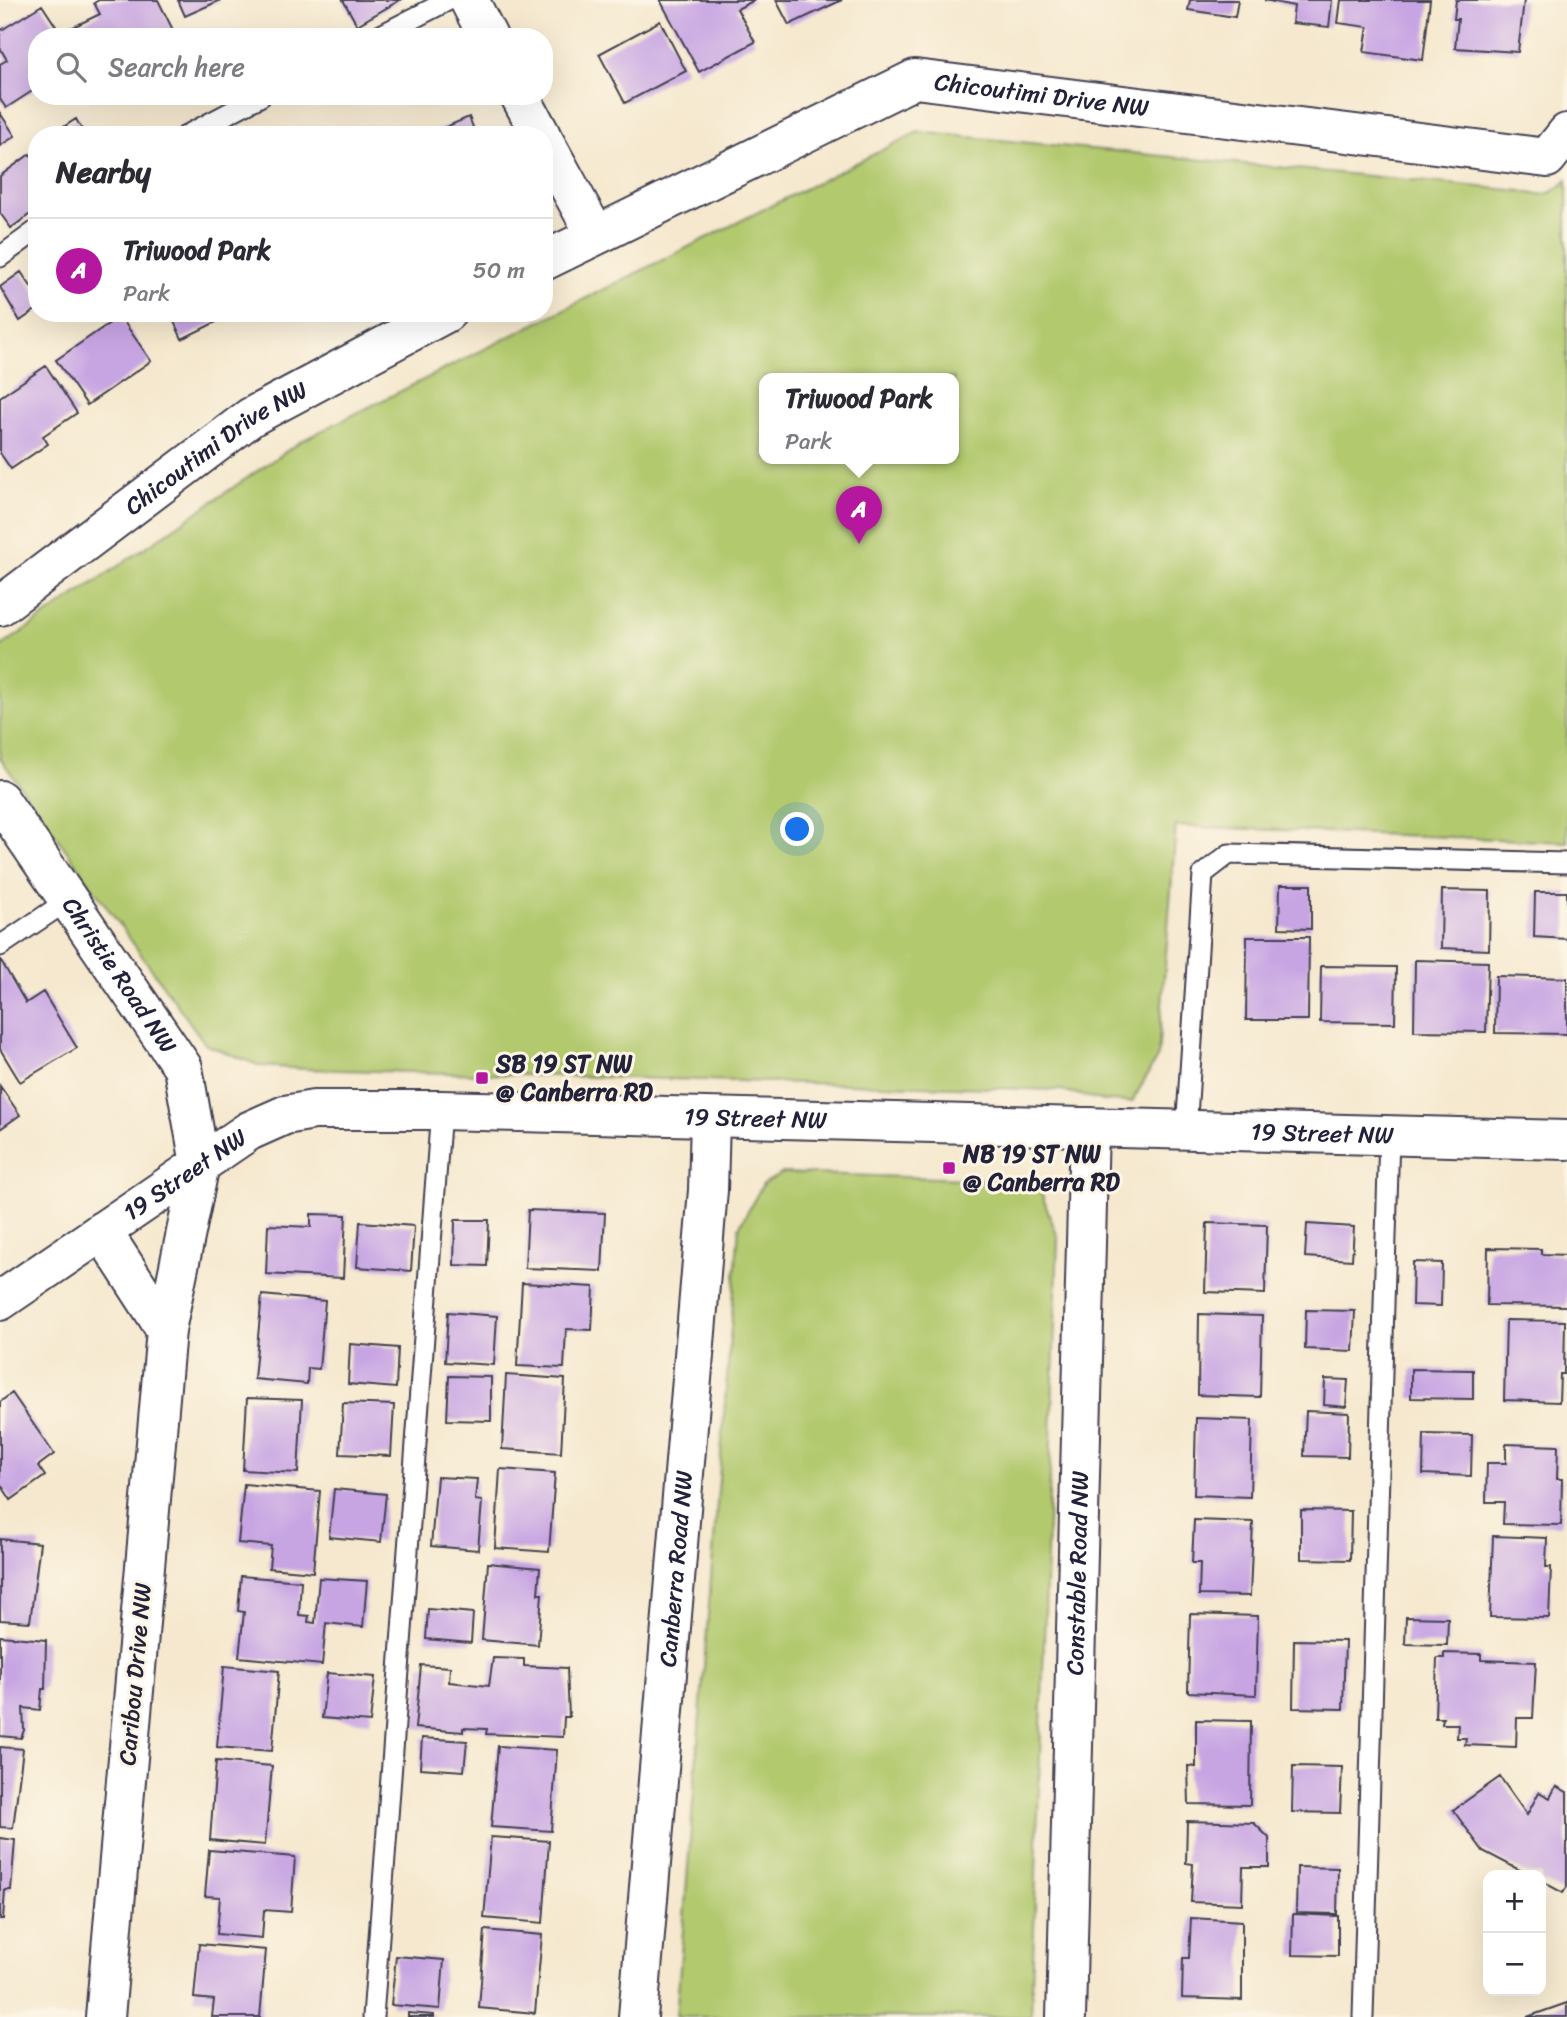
<!DOCTYPE html>
<meta charset="utf-8">
<style>
:root{--surface:#fff;--page:#f7f7f7;--text:#2b2b33;--muted:#7c7c81;--line:#e1e1e2;--accent:#b5179e}
body{margin:0;font-family:Sriracha,sans-serif;background:var(--page);color:var(--text)}
.controls{position:absolute;right:21px;bottom:21px;display:grid;overflow:hidden;border-radius:14px;box-shadow:0 7px 28px #0002}
.controls button{width:63px;height:63px;display:grid;place-items:center;padding:0;border:0;border-bottom:2px solid var(--line);background:var(--surface);color:var(--text);font:35px sans-serif}
.you{position:absolute;left:798px;top:830px;width:24px;height:24px;margin:-18px;border:5px solid #fff;border-radius:50%;background:#1a73e8;box-shadow:0 0 0 10px #1a73e833}
.badge{display:grid;place-items:center;width:46px;height:46px;border-radius:50%;background:var(--accent);color:#fff;font-size:23px;font-weight:700}
.pin{position:absolute;translate:-50% -58px;filter:drop-shadow(0 2px 4px #0008)}
.pin::after{content:'';position:absolute;top:37px;width:24px;height:21px;background:inherit;clip-path:polygon(0 0,100% 0,50% 100%)}
.popup{position:absolute;left:759px;top:373px;width:200px;height:91px;box-sizing:border-box;display:grid;place-content:center;border-radius:14px;background:var(--surface);filter:drop-shadow(0 2px 5px #0005);font-size:23px;white-space:nowrap;color:var(--muted)}
.popup b{font-size:26px;color:var(--text)}
.popup::after{content:'';position:absolute;left:50%;top:100%;margin-left:-14px;border:14px solid transparent;border-top-color:var(--surface)}
.list{margin:0;padding:0;list-style:none}
h2{display:flex;justify-content:space-between;align-items:center;height:91px;margin:0;padding:0 28px;font-size:30px}
h2 small{font-size:23px;font-weight:400;color:var(--muted)}
.list li{display:grid;grid-template-columns:46px 1fr auto;gap:21px;align-items:center;box-sizing:border-box;height:105px;padding:0 28px;border-top:2px solid var(--line)}
.list b{display:block;font-size:26px;white-space:nowrap}
.list p{margin:0;font-size:23px;white-space:nowrap;color:var(--muted)}
.list em{font-size:23px;font-style:normal;color:var(--muted)}
.icon{flex:none;width:38px;height:38px;fill:none;stroke:currentColor;stroke-width:2;stroke-linecap:round;stroke-linejoin:round}
.map{position:relative;flex:none;width:1567px;height:2017px;overflow:hidden}
.search{position:absolute;background:var(--surface);box-shadow:0 7px 28px #0002;left:28px;top:28px;width:525px;height:77px;display:flex;align-items:center;gap:18px;box-sizing:border-box;padding:0 24px;border-radius:28px;color:var(--muted);font-size:26px}
.panel{position:absolute;background:var(--surface);box-shadow:0 7px 28px #0002;left:28px;top:126px;width:525px;height:196px;border-radius:28px}
.map>svg:first-child{display:block}
.green{fill:#b2c96e;stroke:#6a7654;stroke-width:2;fill-rule:evenodd}
.building{fill:#c7a5e3}
.lines{fill:none;stroke-linecap:round;stroke-linejoin:round}
.service-casing{stroke:#424051;stroke-width:23}
.minor-casing{stroke:#424051;stroke-width:42}
.tertiary-casing{stroke:#424051;stroke-width:42}
.service{stroke:#fff;stroke-width:19}
.minor{stroke:#fff;stroke-width:38}
.tertiary{stroke:#fff;stroke-width:38}
.poi-dot{fill:#b5179e;stroke:#fcf5e5;stroke-width:2.5}
.labels{text-anchor:middle;stroke-width:6;stroke-linejoin:round;paint-order:stroke}
.street-label{font-size:24px;fill:#22223b;stroke:#fcf5e5}
.poi-label{font-size:24px;font-weight:bold;fill:#22223b;stroke:#fcf5e5;text-anchor:start}
</style>
<div class="map">
<svg width="1567" height="2017" viewBox="0 0 1567 2017">
<rect width="100%" height="100%" fill="#fcf5e5"/>
<filter id="ink" filterUnits="userSpaceOnUse"><feTurbulence type="fractalNoise" baseFrequency=".0143" numOctaves="2"/><feDisplacementMap in="SourceGraphic" scale="14" xChannelSelector="R" yChannelSelector="G"/><feConvolveMatrix kernelMatrix="1 2 1 2 8 2 1 2 1" color-interpolation-filters="sRGB"/></filter>
<filter id="wash" filterUnits="userSpaceOnUse"><feTurbulence type="fractalNoise" baseFrequency=".00686" numOctaves="4" result="noise"/><feDisplacementMap in="SourceGraphic" scale="28" xChannelSelector="R" yChannelSelector="G"/><feGaussianBlur stdDeviation="1.57" result="paint"/><feColorMatrix in="noise" values="0 0 0 0 0 0 0 0 0 0 0 0 0 0 0 0 0 1.4 0 .05"/><feComposite in="paint" operator="in"/></filter>
<g filter="url(#wash)">
<rect width="100%" height="100%" fill="#f5e8ce"/>
<path class="green" d="M 918,132 L 1521,191 C 1541,197 1552,196 1567,180 L 1567,842 L 1176,826 L 1158,1056 L 1132,1102 L 1104,1101 L 1061,1090 L 305,1069 L 261,1066 L 206,1045 L 0,758 L 0,647 L 301,441 ZM 764,378 L 954,378 L 954,458 L 764,458 Z
M 783,1173 L 1028,1181 L 1039,1187 L 1058,1238 L 1031,2017 L 676,2017 L 739,1227 L 763,1184 Z"/>
<g id="blocks">
<path class="building" d="M 99,0 L 158,0 L 176,36 L 75,37 L 71,28 L 100,14 L 94,3 Z
M 178,0 L 221,0 L 185,16 Z
M 343,0 L 400,0 L 357,25 Z
M 660,0 L 755,0 L 737,9 L 755,42 L 699,72 Z
M 776,0 L 842,0 L 789,25 Z
M 1190,0 L 1238,0 L 1235,17 L 1188,10 Z
M 1264,0 L 1332,0 L 1329,27 L 1292,23 L 1294,6 Z
M 1341,0 L 1430,0 L 1423,60 L 1364,52 L 1368,27 L 1338,23 Z
M 1456,0 L 1524,0 L 1518,52 L 1455,48 L 1458,19 L 1454,19 Z
M 42,5 L 63,37 L 37,37 L 37,88 L 6,108 L 0,99 L 0,64 L 7,60 L 0,48 L 0,31 Z
M 660,21 L 686,71 L 625,103 L 599,54 Z
M 0,113 L 15,136 L 0,146 Z
M 469,117 L 476,135 L 427,135 Z
M 76,119 L 85,135 L 51,135 Z
M 30,154 L 37,163 L 37,209 L 11,228 L 0,213 L 0,176 Z
M 21,272 L 37,295 L 37,309 L 20,321 L 0,287 Z
M 170,313 L 234,313 L 182,339 Z
M 120,316 L 151,361 L 87,405 L 56,360 Z
M 46,366 L 77,413 L 43,436 L 48,444 L 11,469 L 0,453 L 0,397 Z
M 1280,885 L 1311,885 L 1311,929 L 1279,928 Z
M 1442,890 L 1490,891 L 1489,950 L 1441,948 Z
M 1535,892 L 1567,892 L 1567,939 L 1534,937 Z
M 1247,937 L 1309,937 L 1308,1020 L 1246,1020 Z
M 0,959 L 26,1003 L 43,992 L 77,1048 L 20,1082 L 0,1049 Z
M 1415,960 L 1488,962 L 1486,1032 L 1414,1031 Z
M 1321,966 L 1396,967 L 1395,1023 L 1320,1022 Z
M 1496,976 L 1567,978 L 1567,1034 L 1495,1033 Z
M 0,1086 L 20,1115 L 0,1129 Z
M 528,1210 L 605,1213 L 602,1271 L 525,1268 Z
M 311,1214 L 346,1215 L 343,1278 L 266,1274 L 268,1225 L 311,1227 Z
M 455,1220 L 489,1220 L 487,1266 L 454,1265 Z
M 360,1222 L 414,1226 L 411,1271 L 357,1267 Z
M 1207,1223 L 1267,1225 L 1265,1294 L 1205,1292 Z
M 1307,1224 L 1354,1227 L 1352,1260 L 1305,1257 Z
M 1488,1248 L 1541,1249 L 1541,1254 L 1567,1255 L 1567,1306 L 1487,1305 Z
M 1413,1262 L 1442,1263 L 1441,1306 L 1412,1305 Z
M 522,1283 L 594,1287 L 592,1330 L 566,1329 L 564,1368 L 517,1366 Z
M 262,1295 L 325,1301 L 319,1369 L 308,1368 L 307,1384 L 254,1379 Z
M 1306,1310 L 1355,1311 L 1353,1351 L 1305,1349 Z
M 448,1312 L 497,1316 L 494,1365 L 445,1362 Z
M 1199,1314 L 1262,1316 L 1260,1397 L 1198,1395 Z
M 1506,1320 L 1565,1321 L 1564,1374 L 1560,1374 L 1559,1402 L 1504,1400 Z
M 350,1344 L 398,1348 L 396,1388 L 348,1384 Z
M 1411,1369 L 1473,1370 L 1473,1399 L 1411,1398 Z
M 506,1375 L 565,1379 L 561,1453 L 502,1449 Z
M 449,1376 L 491,1377 L 491,1421 L 447,1420 Z
M 1325,1379 L 1348,1380 L 1346,1407 L 1324,1405 Z
M 12,1393 L 54,1454 L 38,1466 L 45,1476 L 11,1500 L 0,1483 L 0,1402 Z
M 247,1398 L 302,1400 L 298,1473 L 243,1470 Z
M 343,1403 L 394,1405 L 391,1456 L 340,1454 Z
M 1306,1411 L 1349,1413 L 1348,1457 L 1304,1456 Z
M 1196,1418 L 1252,1420 L 1250,1497 L 1194,1495 Z
M 1424,1434 L 1472,1435 L 1471,1476 L 1423,1474 Z
M 1506,1444 L 1558,1446 L 1557,1479 L 1562,1479 L 1561,1525 L 1503,1524 L 1504,1502 L 1486,1502 L 1487,1463 L 1506,1463 Z
M 500,1469 L 555,1473 L 549,1552 L 495,1548 Z
M 437,1477 L 477,1479 L 475,1500 L 482,1501 L 478,1550 L 431,1546 Z
M 244,1484 L 320,1491 L 313,1572 L 269,1568 L 271,1546 L 238,1543 Z
M 334,1489 L 386,1494 L 381,1542 L 329,1537 Z
M 1301,1510 L 1351,1511 L 1350,1560 L 1301,1559 Z
M 1194,1520 L 1253,1522 L 1250,1596 L 1199,1595 L 1200,1563 L 1192,1563 Z
M 1493,1536 L 1547,1538 L 1546,1567 L 1551,1567 L 1549,1618 L 1490,1617 Z
M 0,1539 L 40,1543 L 30,1622 L 0,1620 Z
M 488,1563 L 540,1568 L 538,1594 L 542,1594 L 538,1645 L 482,1640 Z
M 241,1576 L 301,1581 L 299,1615 L 309,1616 L 308,1622 L 315,1623 L 319,1578 L 367,1581 L 363,1627 L 326,1623 L 322,1665 L 239,1657 L 244,1612 L 238,1611 Z
M 428,1609 L 473,1613 L 471,1643 L 426,1639 Z
M 1190,1614 L 1258,1616 L 1256,1695 L 1188,1692 Z
M 1406,1617 L 1448,1618 L 1447,1645 L 1405,1644 Z
M 0,1636 L 46,1640 L 45,1689 L 42,1689 L 40,1710 L 23,1708 L 24,1730 L 21,1738 L 0,1736 Z
M 1294,1640 L 1345,1641 L 1343,1709 L 1293,1708 Z
M 1444,1653 L 1481,1654 L 1481,1660 L 1536,1662 L 1533,1718 L 1517,1718 L 1516,1747 L 1465,1745 L 1466,1738 L 1457,1738 L 1458,1724 L 1442,1724 L 1443,1718 L 1435,1718 L 1437,1658 L 1444,1658 Z
M 493,1658 L 524,1659 L 524,1666 L 567,1668 L 569,1717 L 564,1717 L 563,1737 L 486,1734 L 487,1729 L 463,1728 L 463,1732 L 415,1728 L 421,1665 L 450,1667 L 449,1682 L 489,1686 Z
M 224,1666 L 279,1671 L 272,1751 L 217,1747 Z
M 327,1673 L 375,1677 L 370,1722 L 322,1718 Z
M 1196,1720 L 1251,1721 L 1250,1805 L 1189,1804 L 1188,1766 L 1196,1767 Z
M 422,1738 L 467,1741 L 464,1771 L 420,1768 Z
M 498,1746 L 557,1750 L 551,1831 L 491,1827 Z
M 0,1747 L 23,1749 L 13,1828 L 0,1827 Z
M 216,1761 L 272,1766 L 265,1845 L 210,1840 Z
M 1293,1766 L 1342,1767 L 1340,1813 L 1292,1812 Z
M 1500,1777 L 1527,1815 L 1539,1792 L 1550,1798 L 1556,1786 L 1567,1792 L 1567,1887 L 1563,1893 L 1541,1881 L 1541,1875 L 1529,1875 L 1483,1851 L 1453,1810 Z
M 1187,1821 L 1254,1823 L 1269,1838 L 1269,1867 L 1243,1867 L 1242,1904 L 1191,1902 L 1193,1864 L 1186,1863 Z
M 491,1837 L 549,1841 L 543,1923 L 484,1918 Z
M 0,1838 L 15,1840 L 11,1890 L 5,1890 L 3,1919 L 0,1919 Z
M 209,1850 L 295,1857 L 291,1912 L 264,1910 L 262,1938 L 217,1934 L 220,1897 L 205,1896 Z
M 1297,1867 L 1338,1868 L 1337,1914 L 1296,1913 Z
M 1293,1914 L 1338,1916 L 1338,1956 L 1292,1955 Z
M 1191,1918 L 1242,1921 L 1242,2000 L 1182,1998 L 1183,1958 L 1189,1958 Z
M 485,1930 L 542,1935 L 535,2013 L 479,2008 Z
M 199,1944 L 266,1950 L 260,2017 L 212,2017 L 214,2000 L 194,1998 Z
M 396,1956 L 444,1960 L 440,2009 L 391,2005 Z
M 1567,2003 L 1567,2017 L 1527,2017 Z
M 408,2013 L 434,2015 L 434,2017 L 408,2017 Z"/>
</g>
</g>
<g filter="url(#ink)">
<use href="#blocks" fill-opacity="0" stroke="#424051" stroke-width="2"/>
<g class="lines">
<defs>
<path id="service" d="M 377,37 L 449,0
M 187,135 L 261,96
M 0,257 L 37,230
M 0,946 L 67,901
M 1186,1132 L 1203,874 L 1229,854 L 1567,863
M 373,2017 L 441,1110
M 1363,2017 L 1389,1135"/>
<g id="minor">
<path d="M 469,0 L 488,37"/>
<path d="M 520,96 L 541,135"/>
<path d="M 544,141 L 595,234"/>
<path id="s1" d="M 544,261 L 915,79 L 1547,158 L 1567,133"/>
<path id="s2" d="M 0,606 L 251,417 L 446,313"/>
<path id="s3" d="M 0,800 L 183,1068 L 200,1164 L 166,1330 L 105,2017"/>
<path d="M 102,1231 L 166,1330"/>
<path id="s4" d="M 638,2017 L 708,1190 L 710,1119"/>
<path id="s5" d="M 1066,2017 L 1089,1127"/>
</g>
<g id="tertiary">
<path id="s6" d="M 0,1301 L 249,1131 L 285,1115 L 314,1110 L 441,1110 L 1567,1140"/>
</g>
</defs>
<use href="#service" class="service-casing"/>
<use href="#minor" class="minor-casing"/>
<use href="#tertiary" class="tertiary-casing"/>
<use href="#service" class="service"/>
<use href="#minor" class="minor"/>
<use href="#tertiary" class="tertiary"/>
</g>
</g>
<g class="poi-dot">
<rect x="475" y="1071" width="14" height="14" rx="3.5"/>
<rect x="942" y="1161" width="14" height="14" rx="3.5"/>
</g>
<g class="labels">
<g class="street-label">
<text dy="8" stroke="none"><textPath href="#s1" startOffset="541">Chicoutimi Drive NW</textPath></text>
<text dy="8" stroke="none"><textPath href="#s2" startOffset="268">Chicoutimi Drive NW</textPath></text>
<text dy="8" stroke="none"><textPath href="#s3" startOffset="212">Christie Road NW</textPath></text>
<text dy="8" stroke="none"><textPath href="#s6" startOffset="812">19 Street NW</textPath></text>
<text dy="8" stroke="none"><textPath href="#s6" startOffset="1379">19 Street NW</textPath></text>
<text dy="8" stroke="none"><textPath href="#s6" startOffset="224">19 Street NW</textPath></text>
<text dy="8" stroke="none"><textPath href="#s4" startOffset="450">Canberra Road NW</textPath></text>
<text dy="8" stroke="none"><textPath href="#s5" startOffset="444">Constable Road NW</textPath></text>
<text transform="translate(135 1674) rotate(-85)" y="8">Caribou Drive NW</text>
</g>
<g class="poi-label">
<text x="496" y="1072">SB 19 ST NW<tspan x="496" dy="28">@ Canberra RD</tspan></text>
<text x="963" y="1162">NB 19 ST NW<tspan x="963" dy="28">@ Canberra RD</tspan></text>
</g>
</g>
</svg>
<div class="controls">
<button>+</button>
<button>−</button>
</div>
<div class="you"></div>
<div class="pin badge" style="left:859px;top:544px">A</div>
<div class="popup"><b>Triwood Park</b>Park</div>
<div class="search"><svg class="icon" aria-label="search" viewBox="0 0 24 24"><circle cx="10" cy="10" r="6"/><path d="M15 15l6 6"/></svg>Search here</div>
<section class="panel">
<h2>Nearby<small></small></h2>
<ul class="list">
<li><span class="badge">A</span><div><b>Triwood Park</b><p>Park</p></div><em>50 m</em></li>
</ul>
</section>
</div>
